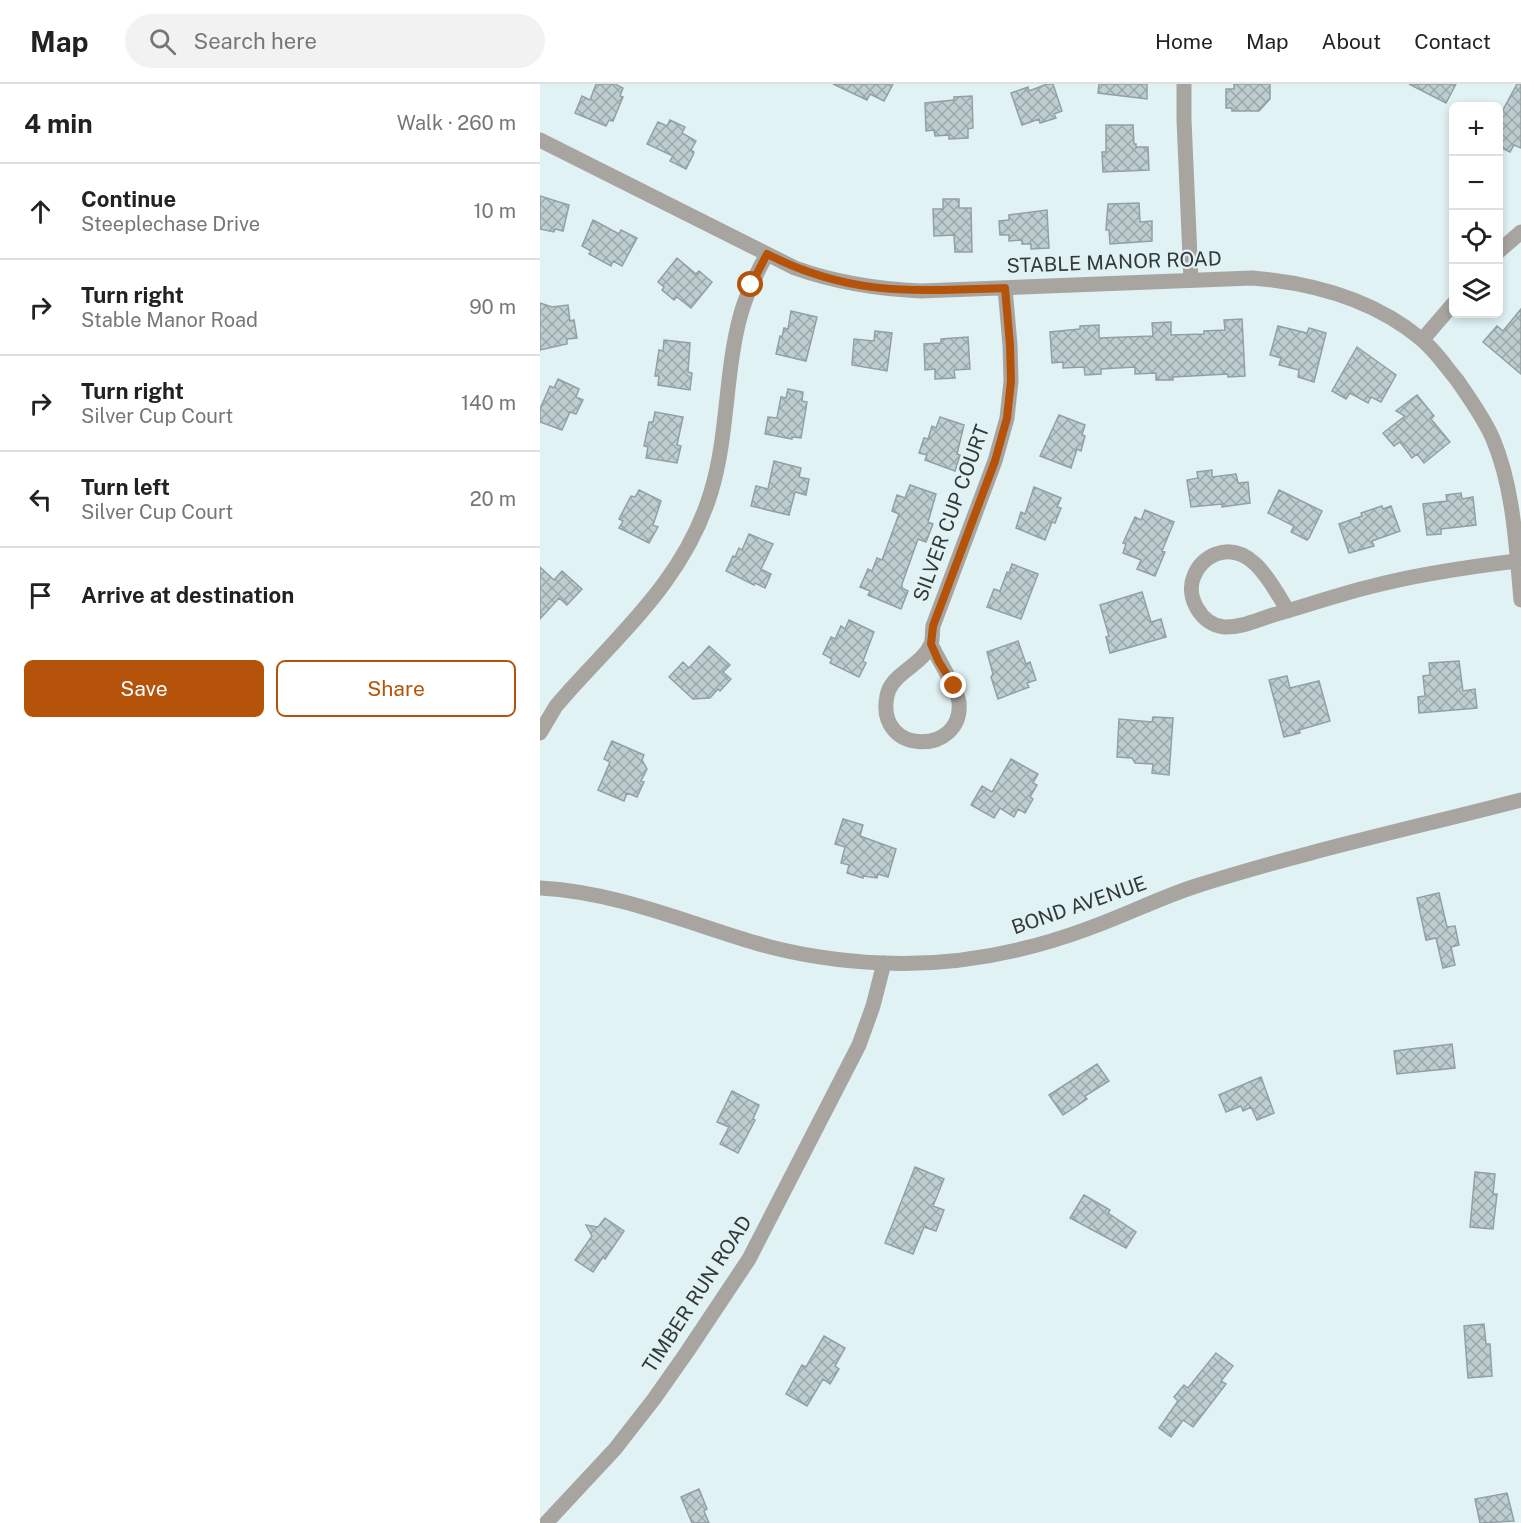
<!DOCTYPE html>
<meta charset="utf-8">
<style>
:root{--surface:#fff;--page:#f2f2f2;--text:#222;--muted:#767676;--line:#e0e0e0;--accent:#b45309}
body{margin:0;font-family:"Public Sans",sans-serif;background:var(--page);color:var(--text)}
.controls{position:absolute;right:18px;top:18px;display:grid;overflow:hidden;border-radius:9px;box-shadow:0 3px 9px #0003}
.controls button{width:54px;height:54px;display:grid;place-items:center;padding:0;border:0;border-bottom:2px solid var(--line);background:var(--surface);color:var(--text);font:30px sans-serif}
.stop{position:absolute;width:18px;height:18px;margin:-14px;border:4px solid #b45309;border-radius:50%;background:#fff}
.stop.end{background:#b45309;border-color:#fff;box-shadow:0 2px 6px #0008}
.list{margin:0;padding:0;list-style:none}
h2{display:flex;justify-content:space-between;align-items:center;height:78px;margin:0;padding:0 24px;font-size:26px}
h2 small{font-size:20px;font-weight:400;color:var(--muted)}
.list li{display:grid;grid-template-columns:39px 1fr auto;gap:18px;align-items:center;box-sizing:border-box;height:96px;padding:0 24px;border-top:2px solid var(--line)}
.list b{display:block;font-size:22px;white-space:nowrap}
.list p{margin:0;font-size:20px;white-space:nowrap;color:var(--muted)}
.list em{font-size:20px;font-style:normal;color:var(--muted)}
.actions{display:flex;gap:12px;padding:18px 24px}
.actions a{flex:1;padding:14px 0;border:2px solid var(--accent);border-radius:9px;text-align:center;font-size:21px;color:var(--accent)}
.actions .main{background:var(--accent);color:#fff}
.icon{flex:none;width:33px;height:33px;fill:none;stroke:currentColor;stroke-width:2;stroke-linecap:round;stroke-linejoin:round}
.map{position:relative;flex:none;width:981px;height:1439px;overflow:hidden}
header{display:flex;align-items:center;gap:36px;box-sizing:border-box;height:84px;padding:0 30px;background:var(--surface);border-bottom:2px solid var(--line)}
header strong{font-size:28px}
nav{display:flex;gap:33px;margin-inline-start:auto;font-size:21px}
.search{width:420px;height:54px;background:var(--page);display:flex;align-items:center;gap:15px;box-sizing:border-box;padding:0 21px;border-radius:33px;color:var(--muted);font-size:22px}
main{display:flex}
aside{flex:1;background:var(--surface)}
.map>svg:first-child{display:block}
.building{fill:url(#building-cross-hatch);stroke:#91a1a3;stroke-width:1.5}
.lines{fill:none;stroke-linecap:round;stroke-linejoin:round}
.minor{stroke:#a8a5a0;stroke-width:15}
.tertiary{stroke:#a8a5a0;stroke-width:15}
.route{stroke:#b45309;stroke-width:8}
.labels{text-anchor:middle;stroke-width:4.5;stroke-linejoin:round;paint-order:stroke}
.street-label{font-size:20px;fill:#33393a;stroke:#e1f2f4}
</style>
<header>
<strong>Map</strong>
<div class="search"><svg class="icon" aria-label="search" viewBox="0 0 24 24"><circle cx="10" cy="10" r="6"/><path d="M15 15l6 6"/></svg>Search here</div>
<nav><a>Home</a><a>Map</a><a>About</a><a>Contact</a></nav>
</header>
<main>
<aside>
<h2>4 min<small>Walk · 260 m</small></h2>
<ul class="list">
<li><svg class="icon" aria-label="ahead" viewBox="0 0 24 24"><path d="M12 20V5M6 11l6-6 6 6"/></svg><div><b>Continue</b><p>Steeplechase Drive</p></div><em>10 m</em></li>
<li><svg class="icon" aria-label="right" viewBox="0 0 24 24"><path d="M7 20v-9h11M14 6l5 5-5 5"/></svg><div><b>Turn right</b><p>Stable Manor Road</p></div><em>90 m</em></li>
<li><svg class="icon" aria-label="right" viewBox="0 0 24 24"><path d="M7 20v-9h11M14 6l5 5-5 5"/></svg><div><b>Turn right</b><p>Silver Cup Court</p></div><em>140 m</em></li>
<li><svg class="icon" aria-label="left" viewBox="0 0 24 24"><path d="M17 20v-9H6M10 6l-5 5 5 5"/></svg><div><b>Turn left</b><p>Silver Cup Court</p></div><em>20 m</em></li>
<li><svg class="icon" aria-label="arrive" viewBox="0 0 24 24"><path d="M6 21V4h12l-3 4 3 4H6"/></svg><div><b>Arrive at destination</b></div></li>
</ul>
<div class="actions"><a class="main">Save</a><a>Share</a></div>
</aside>
<div class="map">
<svg width="981" height="1439" viewBox="0 0 981 1439">
<defs>
<pattern id="building-cross-hatch" width="8" height="8" patternUnits="userSpaceOnUse" patternTransform="scale(1.5)"><rect width="8" height="8" fill="#beced0"/><path d="M0 0l8 8M0 8l8-8" fill="none" stroke="#9ba8aa"/></pattern>
</defs>
<rect width="100%" height="100%" fill="#e1f2f4"/>
<path class="building" d="M 56,0 L 75,0 L 83,4 L 80,12 L 83,13 L 73,37 L 69,36 L 66,42 L 35,29 L 42,12 L 50,16 Z
M 293,0 L 353,0 L 344,17 L 330,10 L 327,16 Z
M 507,0 L 513,0 L 522,27 L 514,30 L 516,34 L 500,39 L 499,35 L 482,41 L 471,9 L 488,3 L 489,7 Z
M 559,0 L 607,0 L 607,15 L 558,9 Z
M 694,0 L 730,0 L 730,15 L 719,27 L 692,27 L 692,24 L 686,24 L 686,5 L 694,5 Z
M 869,0 L 916,0 L 906,19 Z
M 977,0 L 981,0 L 981,64 L 974,61 L 970,68 L 958,62 L 958,35 Z
M 432,12 L 433,44 L 428,45 L 428,54 L 409,55 L 409,51 L 395,52 L 394,46 L 386,47 L 385,19 L 414,16 L 414,13 Z
M 130,36 L 145,43 L 142,49 L 156,57 L 151,66 L 154,68 L 153,71 L 146,85 L 130,77 L 133,72 L 107,60 L 118,38 L 127,42 Z
M 566,41 L 593,41 L 594,60 L 596,60 L 596,63 L 608,63 L 609,86 L 563,88 L 562,68 L 566,68 Z
M 0,112 L 29,121 L 23,147 L 15,145 L 14,148 L 0,145 Z
M 403,115 L 419,115 L 419,124 L 431,124 L 432,168 L 415,168 L 414,151 L 394,152 L 393,125 L 403,125 Z
M 599,119 L 600,138 L 612,137 L 612,157 L 570,160 L 569,146 L 566,146 L 568,120 Z
M 507,126 L 509,164 L 491,165 L 491,160 L 482,160 L 482,156 L 469,157 L 469,151 L 460,151 L 459,137 L 469,136 L 469,131 Z
M 53,136 L 79,150 L 81,146 L 97,154 L 82,182 L 73,177 L 71,182 L 49,170 L 51,167 L 42,162 Z
M 137,174 L 156,190 L 159,187 L 172,198 L 151,224 L 137,213 L 134,216 L 122,206 L 124,203 L 118,198 Z
M 0,219 L 12,223 L 28,221 L 30,237 L 34,236 L 37,254 L 27,255 L 27,260 L 0,266 Z
M 981,225 L 981,290 L 943,258 L 957,242 L 963,247 Z
M 251,227 L 277,233 L 266,277 L 236,270 L 240,252 L 242,253 L 244,244 L 248,245 Z
M 702,235 L 705,292 L 688,293 L 688,290 L 633,293 L 633,296 L 616,296 L 616,289 L 595,290 L 595,283 L 561,285 L 561,290 L 545,291 L 544,283 L 523,284 L 523,278 L 512,279 L 510,248 L 540,245 L 540,242 L 559,241 L 559,254 L 613,252 L 612,239 L 631,238 L 631,251 L 664,250 L 664,247 L 685,246 L 684,236 Z
M 738,242 L 767,249 L 769,244 L 786,249 L 774,298 L 758,293 L 759,286 L 739,281 L 741,274 L 730,271 Z
M 335,247 L 352,249 L 347,287 L 312,281 L 314,255 L 334,257 Z
M 428,253 L 430,285 L 414,286 L 415,294 L 395,295 L 395,285 L 385,286 L 384,260 L 401,259 L 401,255 Z
M 124,256 L 150,259 L 148,288 L 152,289 L 150,306 L 118,301 L 119,292 L 115,292 L 119,266 L 123,267 Z
M 817,263 L 856,291 L 841,318 L 831,313 L 828,319 L 810,309 L 806,315 L 792,307 Z
M 18,295 L 39,305 L 36,313 L 43,316 L 36,330 L 30,328 L 22,346 L 0,338 L 0,325 L 10,302 L 14,304 Z
M 248,305 L 263,308 L 262,317 L 267,318 L 261,354 L 252,353 L 252,355 L 225,350 L 228,333 L 237,334 L 241,313 L 246,314 Z
M 877,311 L 894,332 L 891,335 L 910,358 L 884,379 L 877,370 L 872,374 L 860,358 L 854,362 L 843,349 L 865,332 L 856,327 Z
M 115,328 L 143,333 L 137,361 L 141,362 L 137,379 L 106,374 L 108,363 L 104,362 L 109,338 L 113,338 Z
M 519,331 L 545,341 L 542,351 L 545,352 L 541,367 L 537,365 L 531,384 L 500,372 Z
M 400,333 L 424,341 L 417,370 L 420,371 L 415,387 L 385,376 L 387,371 L 379,369 L 384,354 L 388,355 L 392,342 L 396,344 Z
M 234,377 L 261,384 L 259,393 L 269,395 L 266,411 L 255,408 L 249,431 L 211,422 L 216,402 L 228,405 Z
M 672,386 L 672,393 L 696,390 L 698,399 L 708,398 L 710,419 L 682,423 L 682,420 L 651,423 L 647,396 L 658,394 L 657,388 Z
M 370,401 L 396,410 L 388,438 L 393,440 L 386,458 L 378,455 L 362,500 L 362,504 L 368,507 L 361,525 L 328,511 L 330,507 L 320,503 L 328,485 L 332,487 L 337,474 L 342,476 L 359,430 L 352,427 L 357,411 L 365,414 Z
M 494,403 L 521,414 L 517,423 L 521,424 L 515,439 L 512,438 L 505,456 L 476,444 L 481,428 L 485,430 Z
M 99,406 L 121,417 L 113,441 L 118,443 L 109,459 L 79,444 L 83,437 L 79,435 L 91,412 L 95,413 Z
M 739,406 L 782,427 L 769,454 L 767,456 L 751,448 L 754,442 L 728,429 Z
M 921,409 L 922,415 L 933,413 L 936,441 L 901,445 L 901,450 L 887,451 L 883,420 L 907,417 L 906,411 Z
M 842,422 L 843,425 L 851,422 L 860,447 L 832,457 L 834,462 L 809,469 L 799,440 L 822,432 L 821,429 Z
M 605,426 L 634,438 L 622,467 L 625,468 L 615,492 L 597,485 L 601,476 L 583,469 L 586,460 L 583,459 L 595,433 L 601,436 Z
M 209,450 L 233,460 L 221,485 L 231,490 L 225,504 L 215,499 L 214,501 L 186,487 L 193,472 L 195,473 L 199,464 L 202,466 Z
M 472,480 L 498,490 L 481,535 L 447,523 L 454,505 L 460,507 L 467,488 L 469,489 Z
M 0,483 L 14,496 L 22,487 L 42,505 L 27,521 L 19,514 L 0,535 Z
M 602,508 L 611,538 L 621,535 L 626,553 L 570,569 L 566,553 L 569,552 L 560,521 Z
M 309,536 L 334,548 L 323,577 L 326,579 L 319,593 L 290,579 L 292,575 L 283,570 L 291,553 L 295,555 L 301,542 L 305,545 Z
M 478,557 L 486,580 L 490,578 L 496,596 L 487,599 L 489,603 L 458,615 L 451,593 L 453,590 L 447,568 Z
M 169,562 L 190,581 L 183,588 L 191,595 L 180,607 L 178,605 L 170,614 L 153,615 L 129,593 L 143,578 L 149,584 Z
M 919,577 L 923,607 L 935,605 L 937,624 L 879,629 L 878,613 L 885,612 L 883,592 L 890,591 L 889,579 Z
M 747,592 L 750,604 L 779,597 L 790,637 L 759,646 L 760,649 L 744,653 L 729,596 Z
M 613,633 L 633,634 L 629,691 L 612,689 L 613,680 L 595,679 L 592,674 L 577,673 L 579,635 L 612,638 Z
M 72,657 L 104,671 L 102,676 L 107,685 L 101,697 L 104,698 L 97,713 L 87,709 L 84,717 L 58,706 L 70,678 L 64,675 Z
M 471,675 L 498,690 L 493,699 L 497,701 L 490,713 L 493,715 L 485,729 L 478,725 L 474,733 L 460,724 L 454,734 L 431,721 L 442,702 L 452,708 Z
M 303,735 L 323,741 L 320,752 L 356,765 L 348,793 L 338,790 L 337,794 L 323,792 L 323,794 L 307,789 L 309,781 L 301,779 L 305,763 L 295,760 Z
M 899,809 L 907,843 L 915,842 L 919,861 L 911,863 L 915,881 L 903,884 L 896,854 L 886,856 L 877,814 Z
M 912,960 L 915,984 L 857,990 L 854,967 Z
M 557,980 L 569,997 L 545,1012 L 547,1015 L 523,1031 L 509,1011 Z
M 721,993 L 734,1029 L 717,1036 L 711,1023 L 703,1027 L 701,1022 L 686,1028 L 679,1011 Z
M 192,1007 L 219,1021 L 213,1035 L 215,1036 L 198,1069 L 180,1060 L 189,1043 L 177,1038 Z
M 375,1083 L 404,1095 L 393,1122 L 404,1126 L 396,1147 L 384,1143 L 373,1170 L 345,1159 Z
M 935,1088 L 955,1090 L 953,1110 L 957,1110 L 953,1145 L 930,1143 Z
M 544,1111 L 570,1126 L 568,1129 L 596,1148 L 586,1164 L 530,1134 Z
M 65,1134 L 84,1147 L 65,1175 L 63,1173 L 53,1188 L 35,1176 L 52,1152 L 46,1141 L 58,1143 Z
M 944,1240 L 946,1260 L 950,1260 L 952,1292 L 928,1294 L 924,1242 Z
M 284,1252 L 305,1264 L 295,1282 L 299,1285 L 290,1300 L 283,1295 L 267,1322 L 246,1310 L 262,1281 L 266,1283 Z
M 676,1269 L 693,1282 L 681,1297 L 686,1300 L 653,1343 L 643,1336 L 631,1353 L 619,1344 L 638,1317 L 634,1313 L 644,1301 L 648,1304 Z
M 159,1405 L 167,1425 L 164,1427 L 169,1439 L 152,1439 L 141,1413 Z
M 967,1409 L 974,1437 L 940,1439 L 935,1415 Z"/>
<g class="lines">
<path class="minor" d="M 644,0 L 644,36 L 651,196
M 0,56 L 255,184 C 297,199 337,205 381,207 L 712,194 C 774,199 833,215 881,255 C 895,266 906,283 917,296 C 930,315 944,334 953,355 C 974,405 976,463 981,516
M 958,168 L 981,148
M 883,255 L 914,219
M 748,527 C 733,503 712,457 676,470 C 666,474 658,482 654,492 C 645,512 661,541 684,543 C 700,544 717,536 733,531 C 765,522 797,511 829,503 C 878,490 927,483 977,477
M 391,560 C 398,576 417,604 419,618 C 424,672 335,672 347,612 C 351,589 382,582 391,560 C 393,555 392,548 393,542 L 455,377 L 467,334 L 471,297 L 470,261 L 465,204
M 0,649 L 16,622 L 30,606 C 87,543 146,491 171,408 C 188,353 185,289 200,233 C 206,210 216,190 227,170
M 6,1439 L 75,1365 L 114,1315 L 147,1268 L 209,1175 L 319,961 L 333,922 L 344,879"/>
<path class="tertiary" d="M 0,804 C 76,808 145,838 216,859 C 257,871 299,877 342,879 C 411,882 482,869 547,845 C 584,832 619,814 656,802 C 763,768 873,744 981,716"/>
</g>
<g class="lines">
<path class="route" d="M 211,201 L 227,170 C 311,213 374,207 465,204 L 470,261 L 471,297 L 467,334 L 455,377 L 393,542 L 391,560 L 399,578 L 414,602"/>
</g>
<g class="labels">
<g class="street-label">
<text transform="translate(574 178) rotate(-2)" y="7">STABLE MANOR ROAD</text>
<text transform="translate(411 429) rotate(-70)" y="7">SILVER CUP COURT</text>
<text transform="translate(539 821) rotate(-19)" y="7">BOND AVENUE</text>
<text transform="translate(157 1210) rotate(-57)" y="7">TIMBER RUN ROAD</text>
</g>
</g>
</svg>
<div class="controls">
<button>+</button>
<button>−</button>
<button><svg class="icon" aria-label="locate" viewBox="0 0 24 24"><circle cx="12" cy="12" r="6"/><path d="M12 2v4M12 18v4M2 12h4M18 12h4"/></svg></button>
<button><svg class="icon" aria-label="layers" viewBox="0 0 24 24"><path d="M12 4l9 5-9 5-9-5zM3 14l9 5 9-5"/></svg></button>
</div>
<div class="stop" style="left:211px;top:201px"></div>
<div class="stop end" style="left:414px;top:602px"></div>
</div>
</main>
